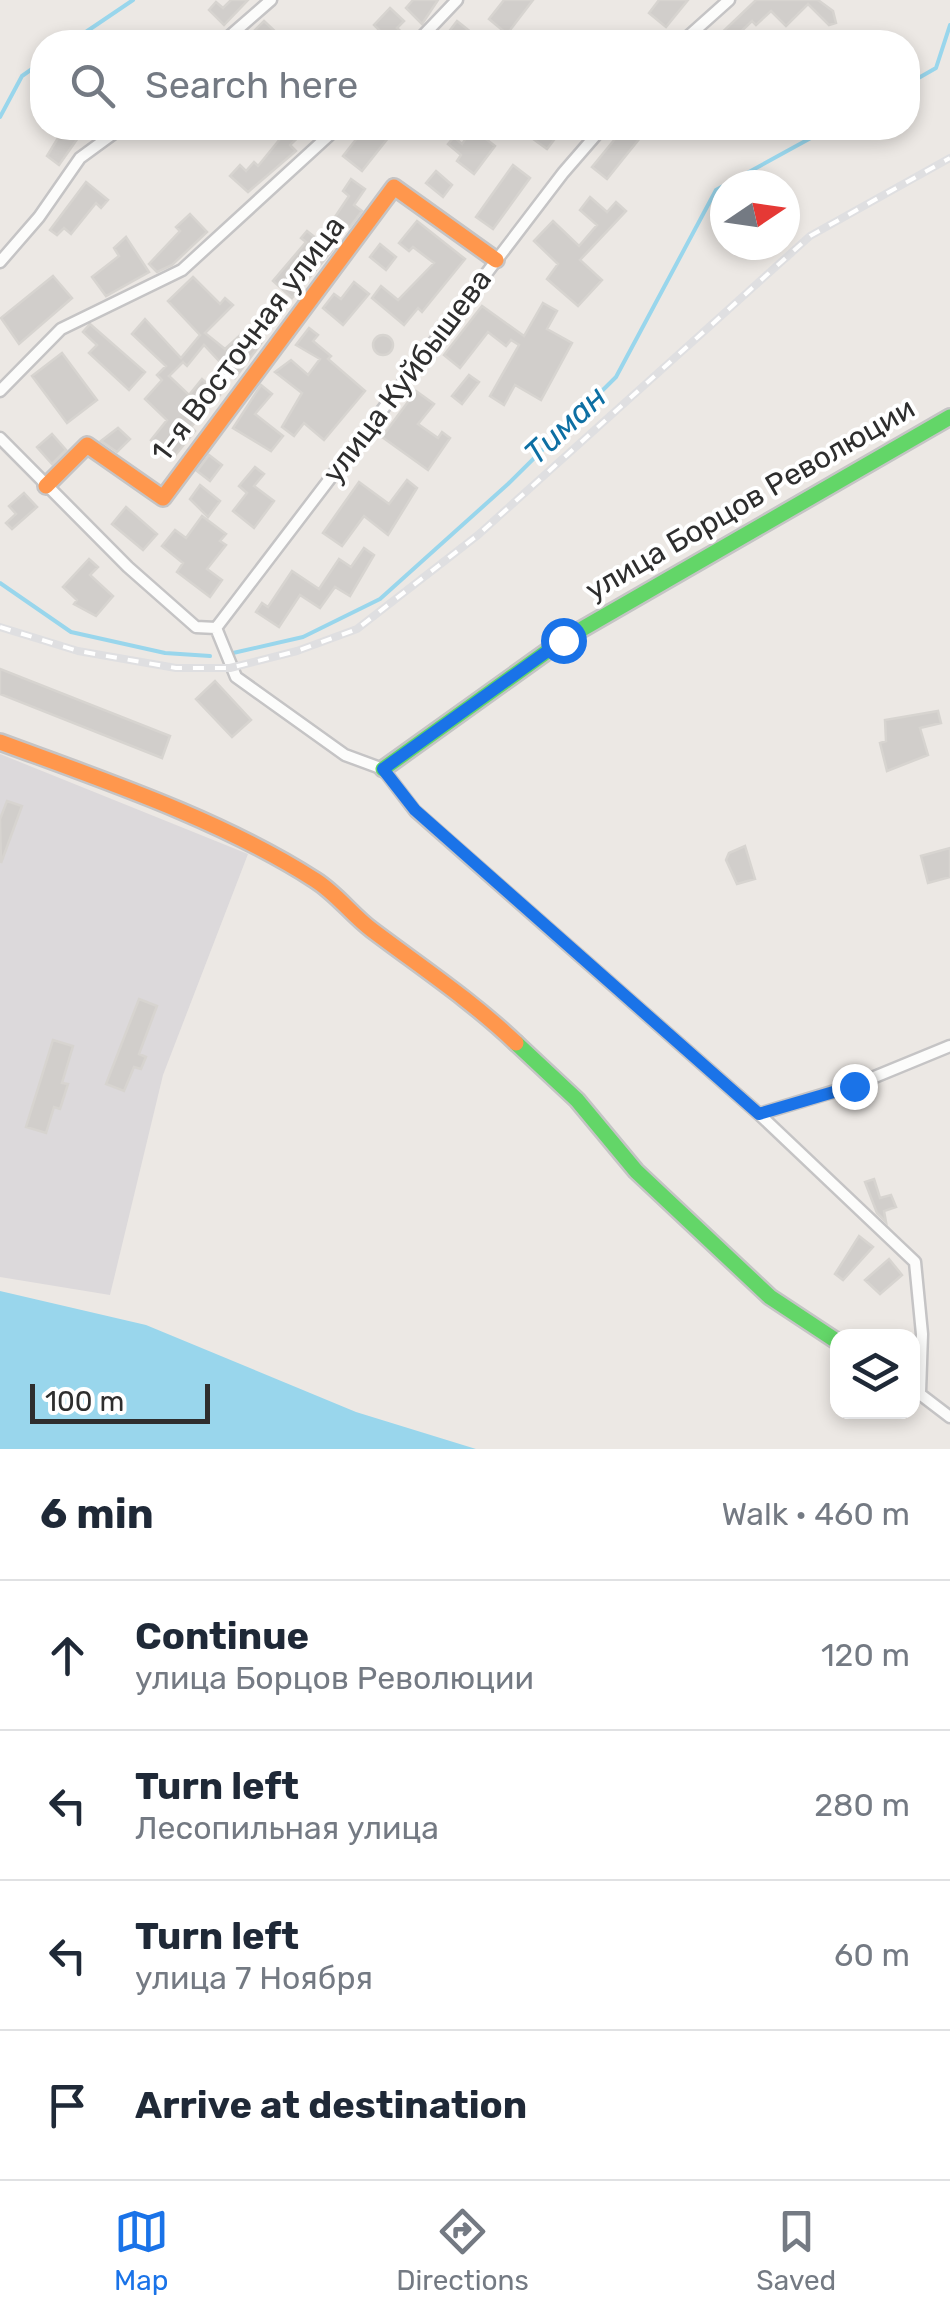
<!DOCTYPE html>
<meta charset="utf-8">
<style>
:root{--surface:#fff;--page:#f6f6f7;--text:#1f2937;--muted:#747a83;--line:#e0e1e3;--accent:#1a73e8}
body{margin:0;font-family:Rubik,sans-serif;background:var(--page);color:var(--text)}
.controls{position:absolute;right:30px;bottom:30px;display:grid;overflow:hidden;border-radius:20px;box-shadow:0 5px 15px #0003}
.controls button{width:90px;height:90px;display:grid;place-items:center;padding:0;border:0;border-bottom:2px solid var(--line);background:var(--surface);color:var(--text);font:50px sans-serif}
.compass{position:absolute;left:710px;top:170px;width:90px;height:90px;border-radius:50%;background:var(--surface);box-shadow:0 5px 15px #0003;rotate:77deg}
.scale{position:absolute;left:30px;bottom:25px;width:180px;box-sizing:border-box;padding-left:10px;border:5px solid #2e2e2e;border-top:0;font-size:28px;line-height:35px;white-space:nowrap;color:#2e2e2e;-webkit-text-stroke:8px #fff;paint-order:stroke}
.stop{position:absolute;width:30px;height:30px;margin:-22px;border:8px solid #1a73e8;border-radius:50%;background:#fff}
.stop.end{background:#1a73e8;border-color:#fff;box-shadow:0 2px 10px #0008}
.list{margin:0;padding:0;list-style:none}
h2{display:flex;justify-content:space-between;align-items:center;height:130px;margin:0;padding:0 40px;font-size:42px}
h2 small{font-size:32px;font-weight:400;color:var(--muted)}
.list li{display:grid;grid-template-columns:65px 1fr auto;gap:30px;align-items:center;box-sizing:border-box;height:150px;padding:0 40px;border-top:2px solid var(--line)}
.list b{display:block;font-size:38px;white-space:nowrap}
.list p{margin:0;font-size:32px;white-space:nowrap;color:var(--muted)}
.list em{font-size:32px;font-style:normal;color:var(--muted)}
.icon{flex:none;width:55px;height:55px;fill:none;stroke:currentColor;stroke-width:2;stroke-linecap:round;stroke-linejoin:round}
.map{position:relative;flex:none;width:950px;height:1449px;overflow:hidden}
.search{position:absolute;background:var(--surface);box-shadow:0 5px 15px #0003;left:30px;right:30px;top:30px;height:110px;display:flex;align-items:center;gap:25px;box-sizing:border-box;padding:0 35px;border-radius:40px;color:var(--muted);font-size:38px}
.sheet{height:730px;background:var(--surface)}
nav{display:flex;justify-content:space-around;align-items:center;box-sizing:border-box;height:140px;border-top:2px solid var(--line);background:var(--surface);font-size:28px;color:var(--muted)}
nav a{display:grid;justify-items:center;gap:5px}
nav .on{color:var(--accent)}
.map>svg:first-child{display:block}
.industrial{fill:#dcd9db}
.water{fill:#99d6ec}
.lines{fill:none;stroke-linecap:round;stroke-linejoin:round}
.stream{stroke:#99d6ec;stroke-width:4}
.building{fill:#d1cecb;stroke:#d7d4d0;stroke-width:2.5}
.street-casing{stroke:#c5c4c5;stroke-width:15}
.fast-casing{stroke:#c5c4c5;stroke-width:20}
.slow-casing{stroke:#c5c4c5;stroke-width:20}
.street{stroke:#fcfcfb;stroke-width:10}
.fast{stroke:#63d668;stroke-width:15}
.slow{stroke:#ff974d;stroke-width:15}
.rail-casing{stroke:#dfdfe1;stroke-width:8}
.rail{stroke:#fff;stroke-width:4;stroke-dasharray:11;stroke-linecap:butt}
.route{stroke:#1a73e8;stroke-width:12}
.labels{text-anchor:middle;stroke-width:8;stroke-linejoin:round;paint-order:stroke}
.street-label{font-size:30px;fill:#2e2e2e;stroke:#fff}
.water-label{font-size:32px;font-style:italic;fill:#0d6fa3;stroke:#fff}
</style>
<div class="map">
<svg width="950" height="1449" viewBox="0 0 950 1449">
<rect width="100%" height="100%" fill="#ece8e4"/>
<path class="industrial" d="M 0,754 L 248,854 L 163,1075 L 110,1295 L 0,1277 Z"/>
<path class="water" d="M 0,1291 L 146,1325 L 356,1412 L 476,1449 L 0,1449 Z"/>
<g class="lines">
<path class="stream" d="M 71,42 L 133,0
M 908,84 L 936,68 L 950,25
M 0,117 L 22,76 L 42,62
M 0,583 L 71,632 L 165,653 L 210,656
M 233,653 L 303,637 L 380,599 L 508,484 L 616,377 L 716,190 L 829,128"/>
</g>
<path class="building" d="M 231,0 L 248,0 L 224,25 L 209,10 L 216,2 L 223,8 Z
M 413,0 L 438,0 L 422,24 L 406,8 Z
M 504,0 L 533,0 L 507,34 L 489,19 Z
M 659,0 L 688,0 L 666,27 L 649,13 Z
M 756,0 L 818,0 L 833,11 L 836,23 L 829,25 L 808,4 L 786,26 L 771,11 L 756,25 L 752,21 L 730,42 L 712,42 Z
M 390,8 L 404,21 L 397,28 L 406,36 L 399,42 L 391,42 L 374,25 Z
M 264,21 L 280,36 L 274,42 L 243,42 Z
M 457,21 L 477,37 L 473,42 L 441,42 Z
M 64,128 L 85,128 L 59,165 L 47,156 Z
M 289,128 L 308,128 L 290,145 L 296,151 L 248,192 L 230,176 L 240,165 L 246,171 L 254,162 L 258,166 Z
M 365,128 L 396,128 L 362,171 L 343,156 Z
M 535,128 L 563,128 L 547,149 L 529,136 Z
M 624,128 L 648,128 L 607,179 L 592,167 Z
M 473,129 L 495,146 L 474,174 L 457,161 L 461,155 L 448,144 L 454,137 L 462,144 Z
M 513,165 L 530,178 L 493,229 L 476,217 Z
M 436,171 L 452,185 L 443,197 L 426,183 Z
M 351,179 L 365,189 L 354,205 L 362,211 L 350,227 L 335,217 L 349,196 L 343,191 Z
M 86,182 L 108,200 L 101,208 L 96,203 L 71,234 L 64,228 L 57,235 L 50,230 Z
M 590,197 L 607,212 L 616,202 L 626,211 L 580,260 L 602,280 L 578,306 L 547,279 L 558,264 L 534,241 L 553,221 L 579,246 L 597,225 L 580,210 Z
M 190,214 L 207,232 L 172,265 L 157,272 L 149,264 L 180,231 L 176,227 Z
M 417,221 L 465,259 L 422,312 L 418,308 L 404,325 L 372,298 L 381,286 L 398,300 L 434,263 L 413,247 L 409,251 L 399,243 Z
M 307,231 L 332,251 L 292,298 L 273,281 L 306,242 L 301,238 Z
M 126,237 L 149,272 L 106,296 L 92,277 L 119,256 L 114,248 Z
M 380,244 L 396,257 L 386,270 L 370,257 Z
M 53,276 L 72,298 L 19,344 L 1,318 Z
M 193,277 L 220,304 L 225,298 L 233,305 L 205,333 L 225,349 L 248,328 L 263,341 L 235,378 L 204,345 L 187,366 L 183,362 L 169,376 L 189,395 L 202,379 L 220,395 L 191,427 L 195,431 L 173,458 L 151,440 L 167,420 L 145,399 L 162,380 L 157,375 L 166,366 L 132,334 L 145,319 L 181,358 L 200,335 L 168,301 Z
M 354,282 L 369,294 L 343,325 L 323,308 L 334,294 L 341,299 Z
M 543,303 L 557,311 L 547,329 L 572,343 L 541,400 L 515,385 L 504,405 L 490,396 L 519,345 L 511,340 L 506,346 L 488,332 L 460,368 L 444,355 L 482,306 L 524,336 Z
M 90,324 L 145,372 L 129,390 L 89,353 L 97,345 L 83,332 Z
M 309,328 L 318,335 L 313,341 L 331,356 L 328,359 L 365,391 L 324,440 L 304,423 L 294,436 L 282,427 L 302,393 L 275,372 L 291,360 L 308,375 L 320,359 L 296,345 Z
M373 345a10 10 0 1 1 20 0a10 10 0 1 1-20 0Z
M 62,353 L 97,400 L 67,423 L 32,376 Z
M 469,375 L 479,382 L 462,404 L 452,396 Z
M 261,385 L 272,394 L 255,414 L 283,436 L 271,451 L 233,428 Z
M 416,391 L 434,404 L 418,424 L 438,438 L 442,432 L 450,438 L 428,470 L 382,437 Z
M 118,428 L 130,439 L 117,452 L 101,441 Z
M 52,434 L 66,450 L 52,464 L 37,447 Z
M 209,455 L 222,465 L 210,481 L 197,471 Z
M 255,467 L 264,474 L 254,486 L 274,501 L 254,528 L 233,511 L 247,493 L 239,486 Z
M 407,480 L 417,488 L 388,535 L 364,516 L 342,546 L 323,533 L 359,482 L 389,504 Z
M 200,485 L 220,501 L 208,517 L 190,499 Z
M 24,493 L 37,507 L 12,529 L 6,523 L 16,514 L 9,506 Z
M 126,507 L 157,534 L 143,550 L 112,524 Z
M 202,516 L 226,534 L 220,541 L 226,545 L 207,569 L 222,580 L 210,597 L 177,572 L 183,563 L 162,546 L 175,530 L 186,538 Z
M 364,548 L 374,555 L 350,596 L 335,587 L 320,608 L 300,595 L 279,627 L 256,612 L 262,603 L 268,607 L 292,571 L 319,589 L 339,559 L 351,567 Z
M 89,559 L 98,567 L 90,575 L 113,596 L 96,616 L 74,604 L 77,600 L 63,587 Z
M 0,669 L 170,736 L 162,758 L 0,694 Z
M 215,681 L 251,720 L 232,737 L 196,699 Z
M 938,711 L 941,723 L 920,728 L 928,755 L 887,771 L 880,743 L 886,741 L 885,720 Z
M 7,801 L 22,806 L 1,863 L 0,819 Z
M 745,846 L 755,879 L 737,884 L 726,860 L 729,853 Z
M 950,848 L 950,877 L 928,883 L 921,856 Z
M 139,999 L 157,1006 L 139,1054 L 146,1057 L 141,1069 L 134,1067 L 124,1091 L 106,1084 Z
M 53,1040 L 73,1046 L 62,1083 L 68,1084 L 60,1109 L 54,1107 L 46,1133 L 26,1127 Z
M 874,1179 L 880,1198 L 891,1195 L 896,1207 L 884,1211 L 886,1222 L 877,1213 L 865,1182 Z
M 859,1236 L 873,1247 L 843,1280 L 835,1274 Z
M 889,1259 L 902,1275 L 880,1294 L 865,1280 Z"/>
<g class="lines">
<defs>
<path id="street" d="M 223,42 L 271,0
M 417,42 L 457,0
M 682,42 L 729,0
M 0,262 L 39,217 L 80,158 L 121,128
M 0,391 L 61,329 L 182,270 L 337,128
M 0,438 L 128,567 L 196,627 L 216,628
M 216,628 L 236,677 L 345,755 L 383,769 L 415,811 L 759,1114 L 915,1262 L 922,1334 L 920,1392
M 216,628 L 563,173 L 602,128
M 759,1114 L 855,1085 L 950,1046
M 912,1388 L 950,1417"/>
<path id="fast" d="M 383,769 L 563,640 L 950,417
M 516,1043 L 577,1100 L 636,1171 L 770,1297 L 838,1342"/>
<path id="slow" d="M 46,486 L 87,445 L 163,498 L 394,187 L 496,260
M 0,742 C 103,780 222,820 315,880 C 336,893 352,915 372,930 C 421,967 471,1000 516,1043"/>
</defs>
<use href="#street" class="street-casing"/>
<use href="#fast" class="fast-casing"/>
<use href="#slow" class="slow-casing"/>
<use href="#street" class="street"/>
<use href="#fast" class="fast"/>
<use href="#slow" class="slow"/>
<defs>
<path id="rail" d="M 0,627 L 78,651 L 176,668 L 230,668 L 297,651 L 357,629 L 478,535 L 810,236 L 950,158"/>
</defs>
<use href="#rail" class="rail-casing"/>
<use href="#rail" class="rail"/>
</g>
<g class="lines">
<path class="route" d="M 563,640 L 383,769 L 415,810 L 759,1114 L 854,1086"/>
</g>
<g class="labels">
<g class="street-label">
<text transform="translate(248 339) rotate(-53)" y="10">1-я Восточная улица</text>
<text transform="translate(407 376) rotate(-53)" y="10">улица Куйбышева</text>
<text transform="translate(750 499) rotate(-30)" y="10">улица Борцов Революции</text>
</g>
<g class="water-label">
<text transform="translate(565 425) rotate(-43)" y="11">Тиман</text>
</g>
</g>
</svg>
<div class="controls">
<button><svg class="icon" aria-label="layers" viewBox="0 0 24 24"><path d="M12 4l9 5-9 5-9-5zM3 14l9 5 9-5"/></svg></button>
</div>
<svg class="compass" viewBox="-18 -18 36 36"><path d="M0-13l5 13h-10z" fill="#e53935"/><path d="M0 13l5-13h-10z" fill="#747a83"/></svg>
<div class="scale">100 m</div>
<div class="stop" style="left:563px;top:640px"></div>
<div class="stop end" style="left:854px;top:1086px"></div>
<div class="search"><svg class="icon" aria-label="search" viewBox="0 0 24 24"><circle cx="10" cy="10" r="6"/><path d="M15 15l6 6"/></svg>Search here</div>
</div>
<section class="sheet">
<h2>6 min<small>Walk · 460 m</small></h2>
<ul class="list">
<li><svg class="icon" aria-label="ahead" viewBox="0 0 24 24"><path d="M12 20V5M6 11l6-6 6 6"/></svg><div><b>Continue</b><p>улица Борцов Революции</p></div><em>120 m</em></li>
<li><svg class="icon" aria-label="left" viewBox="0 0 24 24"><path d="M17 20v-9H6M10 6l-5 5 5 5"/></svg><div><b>Turn left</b><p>Лесопильная улица</p></div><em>280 m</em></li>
<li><svg class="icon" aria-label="left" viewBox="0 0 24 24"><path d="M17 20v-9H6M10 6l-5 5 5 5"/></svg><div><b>Turn left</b><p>улица 7 Ноября</p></div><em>60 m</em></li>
<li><svg class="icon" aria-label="arrive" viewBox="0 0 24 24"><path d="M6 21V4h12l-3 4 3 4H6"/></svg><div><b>Arrive at destination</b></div></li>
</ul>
</section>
<nav>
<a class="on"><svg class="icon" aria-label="map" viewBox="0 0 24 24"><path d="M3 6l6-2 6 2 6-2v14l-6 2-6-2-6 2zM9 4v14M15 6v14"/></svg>Map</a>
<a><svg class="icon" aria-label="directions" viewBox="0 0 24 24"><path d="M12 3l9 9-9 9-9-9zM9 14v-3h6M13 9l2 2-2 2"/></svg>Directions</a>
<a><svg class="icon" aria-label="saved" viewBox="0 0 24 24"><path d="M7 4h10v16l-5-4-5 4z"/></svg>Saved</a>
</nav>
